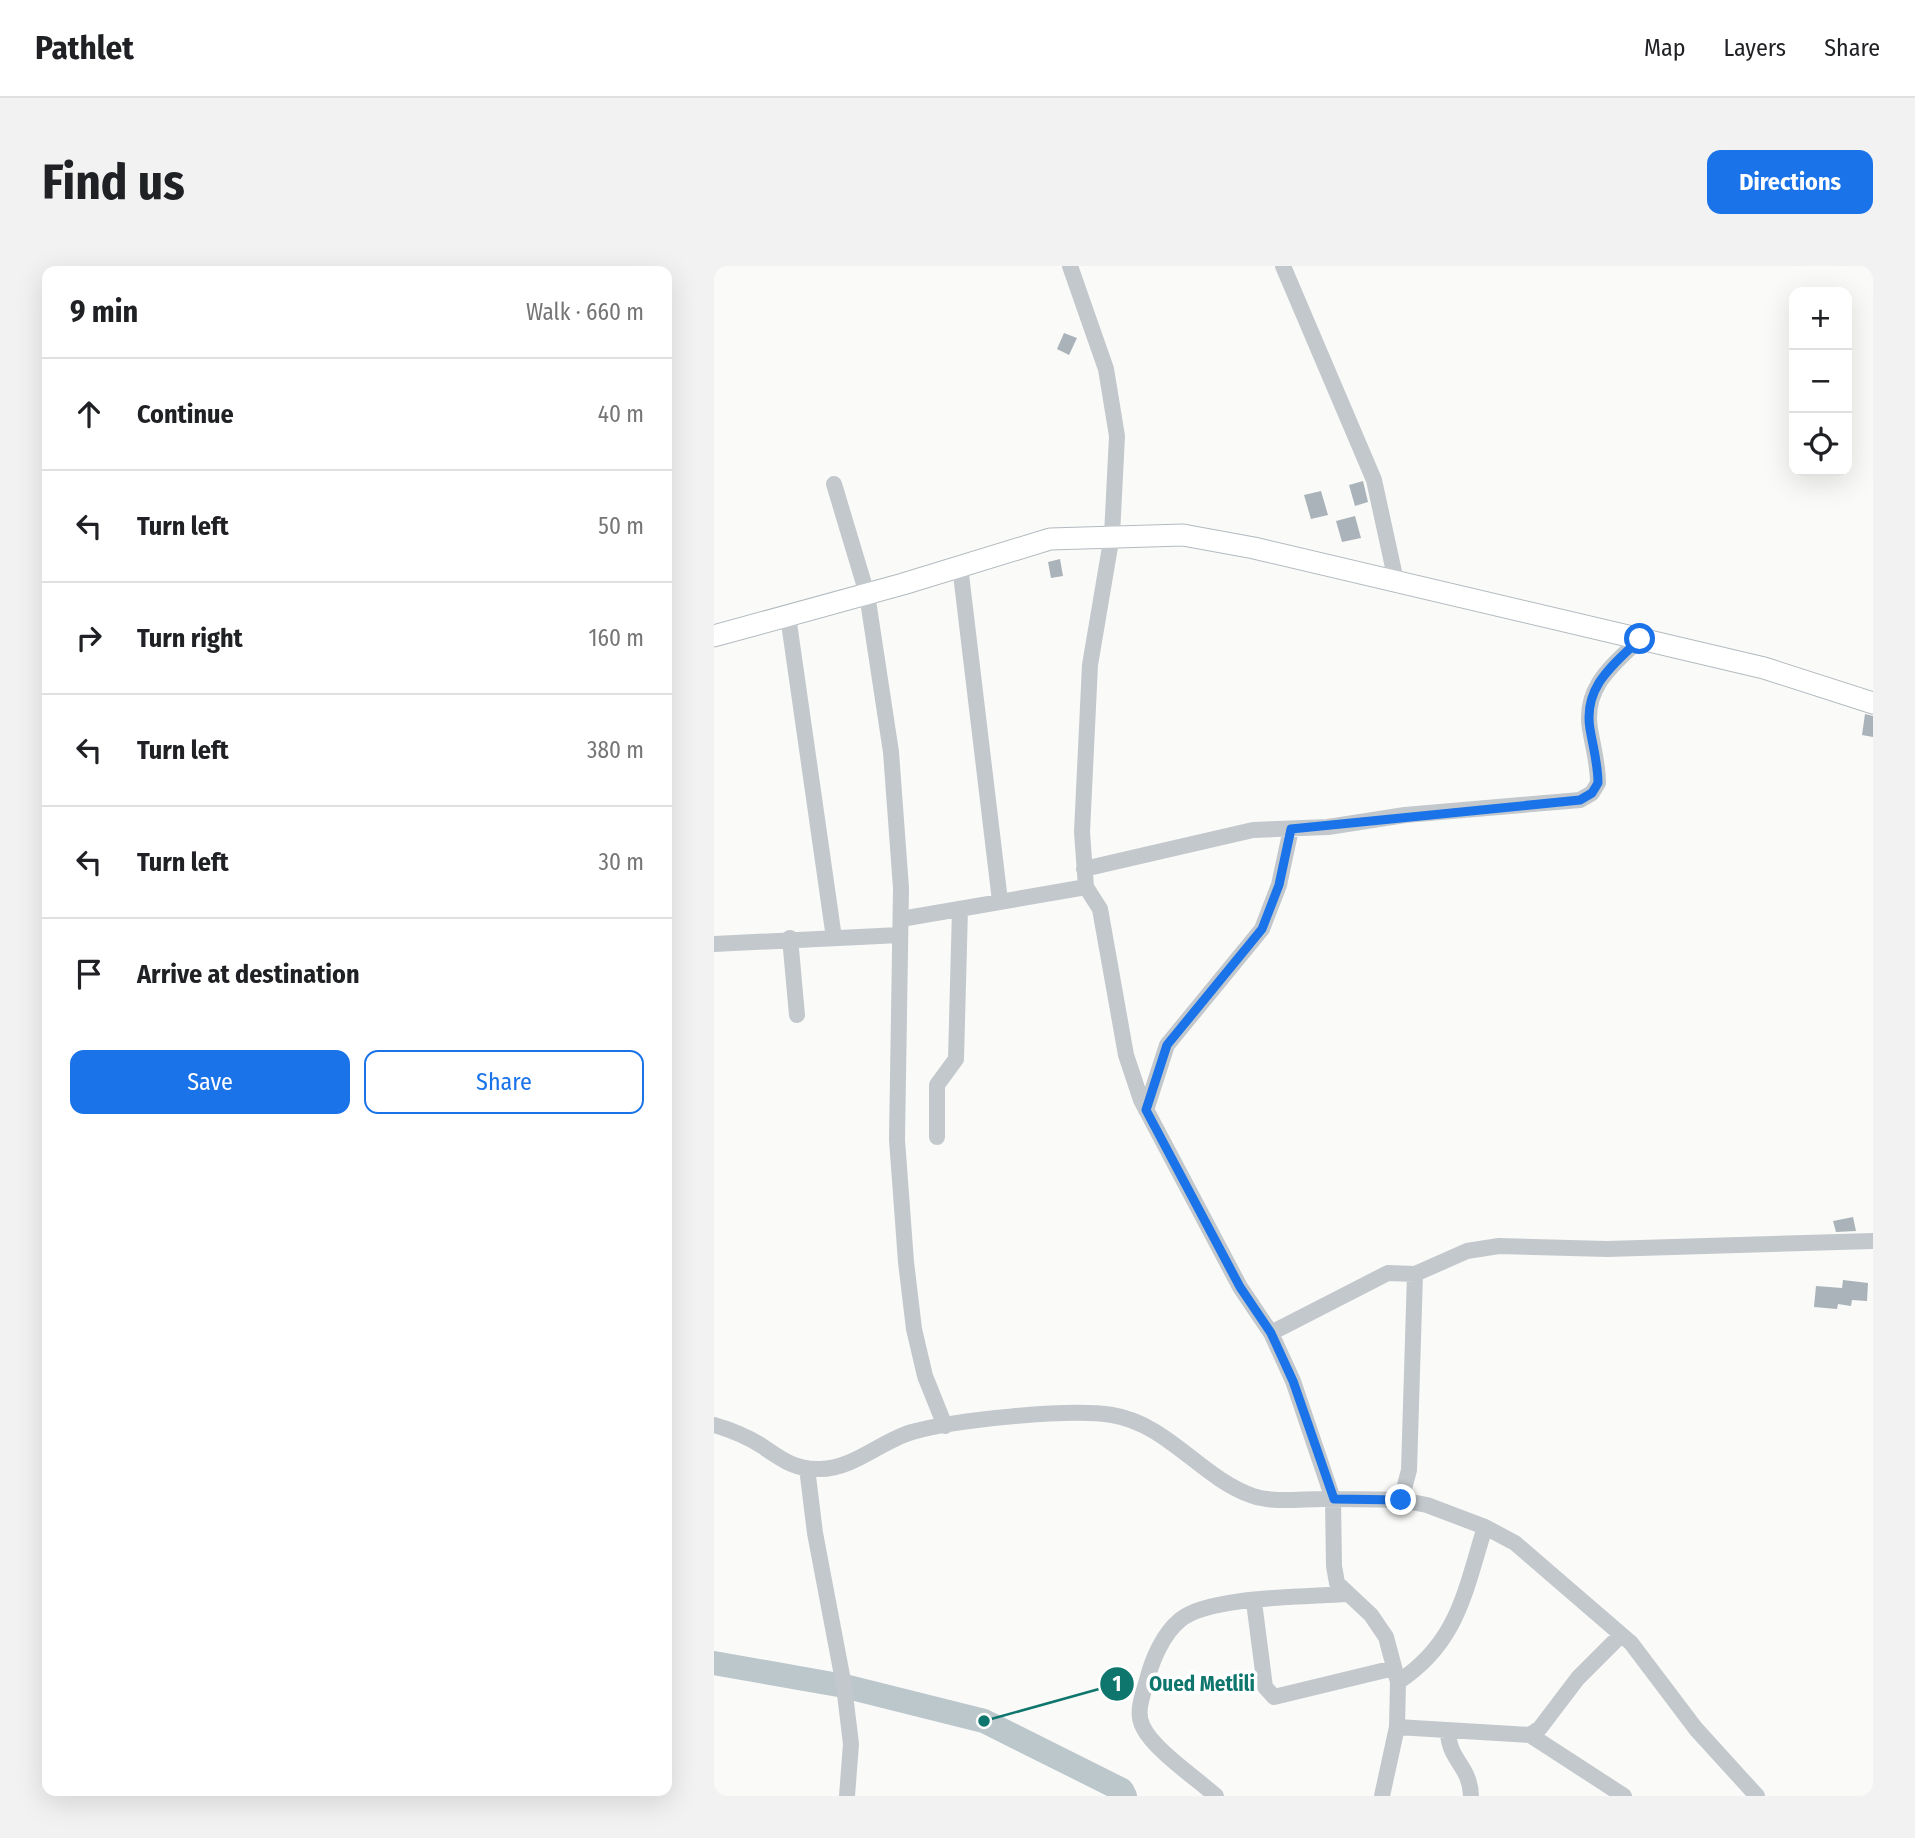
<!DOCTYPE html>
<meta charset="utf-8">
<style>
:root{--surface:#fff;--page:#f2f2f2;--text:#202124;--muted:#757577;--line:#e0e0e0;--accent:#1a73e8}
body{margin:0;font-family:"Fira Sans Condensed",sans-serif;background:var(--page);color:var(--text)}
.controls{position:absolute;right:21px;top:21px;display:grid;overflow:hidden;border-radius:14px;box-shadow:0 7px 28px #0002}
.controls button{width:63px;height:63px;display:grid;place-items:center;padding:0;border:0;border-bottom:2px solid var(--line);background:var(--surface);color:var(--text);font:35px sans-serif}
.stop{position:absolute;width:21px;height:21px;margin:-16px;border:5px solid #1a73e8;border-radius:50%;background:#fff}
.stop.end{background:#1a73e8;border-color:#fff;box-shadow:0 2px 7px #0008}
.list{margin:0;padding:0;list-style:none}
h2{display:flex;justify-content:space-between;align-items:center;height:91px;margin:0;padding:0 28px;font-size:30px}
h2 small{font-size:23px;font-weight:400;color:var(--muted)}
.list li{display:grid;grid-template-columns:46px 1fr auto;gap:21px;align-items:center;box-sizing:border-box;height:112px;padding:0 28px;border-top:2px solid var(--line)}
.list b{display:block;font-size:26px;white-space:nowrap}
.list em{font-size:23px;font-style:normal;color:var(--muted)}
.actions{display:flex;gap:14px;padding:21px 28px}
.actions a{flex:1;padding:16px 0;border:2px solid var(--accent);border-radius:14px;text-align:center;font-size:24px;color:var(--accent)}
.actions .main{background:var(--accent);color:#fff}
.icon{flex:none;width:38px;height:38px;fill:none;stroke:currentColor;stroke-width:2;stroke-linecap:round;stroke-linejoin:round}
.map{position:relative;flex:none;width:1159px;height:1530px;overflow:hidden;border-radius:14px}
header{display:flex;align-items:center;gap:42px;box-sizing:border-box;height:98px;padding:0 35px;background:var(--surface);border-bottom:2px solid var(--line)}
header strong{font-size:33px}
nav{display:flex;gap:38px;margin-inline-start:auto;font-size:24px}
.intro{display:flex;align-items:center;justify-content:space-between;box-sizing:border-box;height:168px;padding:0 42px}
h1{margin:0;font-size:49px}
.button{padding:18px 32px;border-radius:14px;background:var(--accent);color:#fff;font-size:24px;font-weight:700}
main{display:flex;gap:42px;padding:0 42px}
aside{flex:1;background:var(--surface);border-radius:14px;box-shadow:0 7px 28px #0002}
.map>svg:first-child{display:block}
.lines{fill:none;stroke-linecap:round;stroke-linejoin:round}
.river{stroke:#bbc7cb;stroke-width:24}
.building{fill:#aab3b9}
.secondary-casing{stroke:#b3babf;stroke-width:23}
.street{stroke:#c3c8cc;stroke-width:16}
.secondary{stroke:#fff;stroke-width:21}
.route{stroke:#1a73e8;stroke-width:9}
.leader{fill:none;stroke:#0f766e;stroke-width:2.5}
.callout-dot{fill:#0f766e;stroke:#fff;stroke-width:2.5}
.mark-label{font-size:21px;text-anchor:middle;font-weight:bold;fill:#fff}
.callout-label{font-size:21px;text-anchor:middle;font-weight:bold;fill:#0f766e;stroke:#fff;stroke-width:7;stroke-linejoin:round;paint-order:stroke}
</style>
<header>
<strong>Pathlet</strong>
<nav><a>Map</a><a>Layers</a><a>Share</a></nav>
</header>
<div class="intro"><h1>Find us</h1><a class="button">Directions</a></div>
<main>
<aside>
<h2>9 min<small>Walk · 660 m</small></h2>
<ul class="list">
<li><svg class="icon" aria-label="ahead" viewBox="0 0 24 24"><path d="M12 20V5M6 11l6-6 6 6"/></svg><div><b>Continue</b></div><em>40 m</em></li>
<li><svg class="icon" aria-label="left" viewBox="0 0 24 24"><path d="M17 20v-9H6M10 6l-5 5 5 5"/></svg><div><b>Turn left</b></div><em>50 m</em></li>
<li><svg class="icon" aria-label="right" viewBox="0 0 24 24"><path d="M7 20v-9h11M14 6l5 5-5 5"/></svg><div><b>Turn right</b></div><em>160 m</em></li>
<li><svg class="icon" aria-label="left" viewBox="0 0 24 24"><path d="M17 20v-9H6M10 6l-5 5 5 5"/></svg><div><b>Turn left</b></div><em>380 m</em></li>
<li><svg class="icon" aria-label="left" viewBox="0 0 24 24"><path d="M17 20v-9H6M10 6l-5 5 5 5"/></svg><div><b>Turn left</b></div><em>30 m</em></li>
<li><svg class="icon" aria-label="arrive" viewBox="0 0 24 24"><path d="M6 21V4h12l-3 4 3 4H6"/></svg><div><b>Arrive at destination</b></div></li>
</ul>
<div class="actions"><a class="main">Save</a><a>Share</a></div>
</aside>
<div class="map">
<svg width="1159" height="1530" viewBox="0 0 1159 1530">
<rect width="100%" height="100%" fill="#fafaf8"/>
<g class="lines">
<path class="river" d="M 0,1397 L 130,1420 L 270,1455 L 408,1524 L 411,1530"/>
</g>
<path class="building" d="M 350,67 L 363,72 L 355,89 L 343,83 Z
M 649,215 L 654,236 L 641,240 L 635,219 Z
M 607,225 L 614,249 L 597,253 L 590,229 Z
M 641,250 L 647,272 L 628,276 L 622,255 Z
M 346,293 L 349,310 L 337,312 L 334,296 Z
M 1151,448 L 1159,450 L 1159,471 L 1148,469 Z
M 1139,951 L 1142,965 L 1122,966 L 1119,955 Z
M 1129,1014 L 1154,1017 L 1153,1035 L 1138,1034 L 1137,1040 L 1124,1038 L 1123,1043 L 1100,1041 L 1102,1020 L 1128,1022 Z"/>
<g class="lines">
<defs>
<path id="secondary" d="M 0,370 L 189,318 L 336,273 L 469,269 L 540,282 L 1050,402 L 1159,437"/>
</defs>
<use href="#secondary" class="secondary-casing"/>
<path class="street" d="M 356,0 L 392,103 L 403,170 L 398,269 L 376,399 L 368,566 L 372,621 L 386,643 L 412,789 L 427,834 L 526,1021 L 557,1067 L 579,1115 L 619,1233 L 620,1300 L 623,1317 L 657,1349 L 672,1371 L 684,1416 L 683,1461 L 668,1530
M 569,0 L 660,214 L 682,315
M 120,218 L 153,328 L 177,486 L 187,622 L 183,874 L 192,996 L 200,1063 L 211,1110 L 231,1160
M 246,300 L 286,635
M 74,350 L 120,672
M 370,603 L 539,564 L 614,561 L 691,549 L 866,534 L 878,527 L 884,517 C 884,498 879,481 876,463 C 869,421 899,399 926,373
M 187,653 L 372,621
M 76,672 L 83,749
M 0,678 L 186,669
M 432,844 L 453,779 L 548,663 L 565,619 L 577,563
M 223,871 L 223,819 L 242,793 L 246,643
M 557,1067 L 674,1007 L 701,1008
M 0,1159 C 17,1164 34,1171 48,1180 C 67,1193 81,1204 106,1203 C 139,1203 167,1175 198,1166 C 241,1154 355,1142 398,1149 C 454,1158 487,1212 539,1230 C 560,1237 586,1233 608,1233 C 634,1233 661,1233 687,1234 L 695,1204 L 701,1008 L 753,985 L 785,980 L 893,983 L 1159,975
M 93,1202 L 101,1267 L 130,1420 L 137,1478 L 133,1530
M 687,1234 L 713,1239 L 771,1261 L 801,1277 L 917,1377 L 982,1463 L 1043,1530
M 540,1336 L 551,1421 L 560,1431 L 680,1402
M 684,1416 C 744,1377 751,1325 771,1261
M 683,1461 L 816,1469 L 826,1462 L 864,1412 L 907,1369
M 734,1466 C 735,1495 756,1499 757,1530
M 816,1469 L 910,1530
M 502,1530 C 482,1512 440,1484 429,1461 C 421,1446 429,1429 433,1414 C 438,1394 449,1368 466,1354 C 494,1330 593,1331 632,1328"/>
<use href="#secondary" class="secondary"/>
</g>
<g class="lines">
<path class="route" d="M 687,1234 L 620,1233 L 579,1115 L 557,1067 L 526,1021 L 432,844 L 453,779 L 548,663 L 565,619 L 577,563 L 866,534 L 878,527 L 884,517 C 884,498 879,481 876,463 C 869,421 899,399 926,373"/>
</g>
<path class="leader" d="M270 1455L403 1418"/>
<g class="callout-dot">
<circle cx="270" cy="1455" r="7"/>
<circle cx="403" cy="1418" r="18"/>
</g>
<g class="mark-label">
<text x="403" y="1425">1</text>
</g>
<g class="callout-label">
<text x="488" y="1425">Oued Metlili</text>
</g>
</svg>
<div class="controls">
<button>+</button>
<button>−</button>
<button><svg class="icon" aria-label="locate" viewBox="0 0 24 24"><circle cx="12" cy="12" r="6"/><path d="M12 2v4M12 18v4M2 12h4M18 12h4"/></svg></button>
</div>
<div class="stop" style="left:926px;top:373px"></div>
<div class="stop end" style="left:687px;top:1234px"></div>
</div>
</main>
